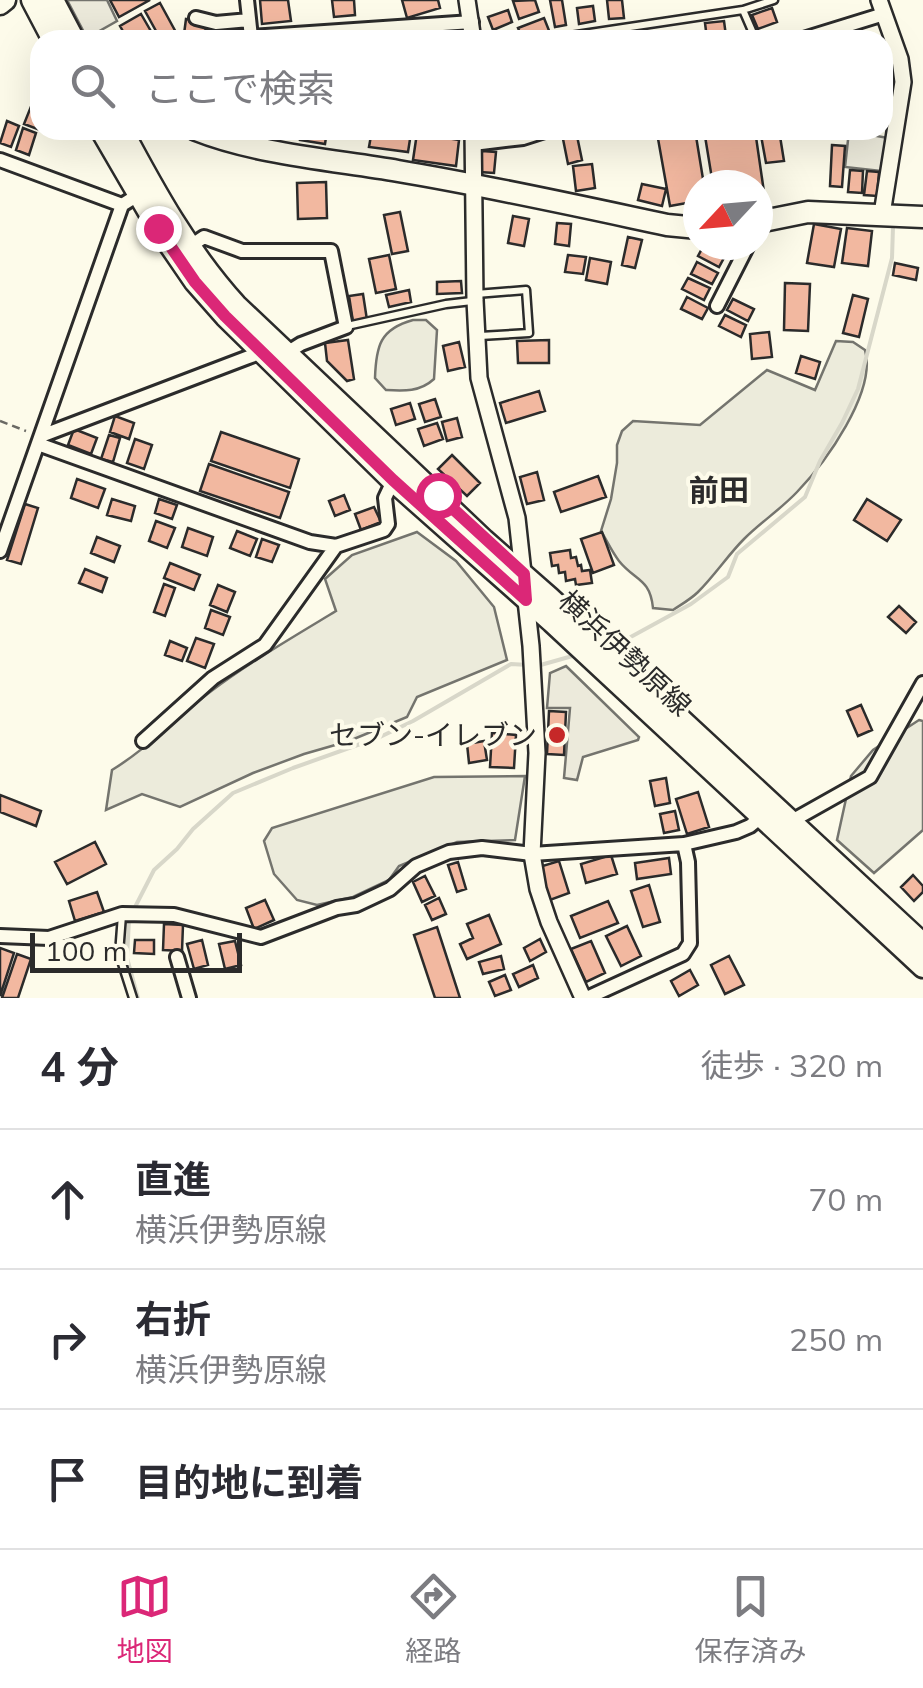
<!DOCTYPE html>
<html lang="ja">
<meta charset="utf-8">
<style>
:root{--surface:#fff;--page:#f2f2f3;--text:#2b2b33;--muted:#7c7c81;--line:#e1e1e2;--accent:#db2777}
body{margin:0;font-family:Mulish,"Noto Sans JP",sans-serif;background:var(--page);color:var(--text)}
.compass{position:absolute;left:683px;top:170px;width:90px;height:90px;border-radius:50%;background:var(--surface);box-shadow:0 10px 40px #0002;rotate:244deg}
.scale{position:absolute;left:30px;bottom:25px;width:212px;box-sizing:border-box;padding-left:10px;border:5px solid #2b2b2b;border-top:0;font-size:28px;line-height:35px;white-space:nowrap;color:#2b2b2b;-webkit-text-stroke:8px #fdfbea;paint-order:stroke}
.stop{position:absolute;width:30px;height:30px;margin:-22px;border:8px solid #db2777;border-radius:50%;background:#fff}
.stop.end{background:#db2777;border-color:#fff;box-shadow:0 2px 10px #0008}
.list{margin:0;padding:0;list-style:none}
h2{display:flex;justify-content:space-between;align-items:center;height:130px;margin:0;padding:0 40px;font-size:42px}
h2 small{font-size:32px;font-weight:400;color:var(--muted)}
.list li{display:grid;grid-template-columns:65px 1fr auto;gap:30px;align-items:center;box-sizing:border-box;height:140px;padding:0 40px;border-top:2px solid var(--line)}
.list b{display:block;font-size:38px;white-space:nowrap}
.list p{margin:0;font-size:32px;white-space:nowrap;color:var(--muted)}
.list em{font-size:32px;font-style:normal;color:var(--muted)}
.icon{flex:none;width:55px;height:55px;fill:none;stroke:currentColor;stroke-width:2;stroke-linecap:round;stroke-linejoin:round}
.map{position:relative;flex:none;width:923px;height:998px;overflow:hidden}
.search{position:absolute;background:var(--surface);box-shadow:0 10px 40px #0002;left:30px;right:30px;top:30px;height:110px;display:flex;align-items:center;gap:25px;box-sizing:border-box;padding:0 35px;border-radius:30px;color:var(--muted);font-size:38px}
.sheet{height:550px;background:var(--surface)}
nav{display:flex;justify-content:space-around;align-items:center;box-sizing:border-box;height:140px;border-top:2px solid var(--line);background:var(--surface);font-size:28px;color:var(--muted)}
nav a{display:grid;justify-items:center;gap:5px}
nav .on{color:var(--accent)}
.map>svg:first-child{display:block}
.green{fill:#ecebdb;stroke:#74746e;stroke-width:2.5}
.parking{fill:#eceadb;stroke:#74746e;stroke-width:2.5}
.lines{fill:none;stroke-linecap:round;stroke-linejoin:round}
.stream{stroke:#d8d7c9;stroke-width:4}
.building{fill:#f2b8a0;stroke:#2b2b2b;stroke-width:2.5}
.service-casing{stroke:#2b2b2b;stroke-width:11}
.minor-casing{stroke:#2b2b2b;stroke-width:18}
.tertiary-casing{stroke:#2b2b2b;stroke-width:20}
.primary-casing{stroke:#2b2b2b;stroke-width:25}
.path{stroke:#6a6964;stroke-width:2.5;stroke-dasharray:8 5;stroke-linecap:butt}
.service{stroke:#fdfbea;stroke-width:6}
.minor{stroke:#fdfbea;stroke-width:12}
.tertiary{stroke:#fdfbea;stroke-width:15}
.primary{stroke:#fdfbea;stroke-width:20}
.route{stroke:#db2777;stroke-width:12}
.poi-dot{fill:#c62828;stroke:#fdfbea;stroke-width:4}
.labels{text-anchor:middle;stroke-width:8;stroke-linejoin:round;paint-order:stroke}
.street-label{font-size:28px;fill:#2b2b2b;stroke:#fdfbea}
.poi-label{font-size:28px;fill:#2b2b2b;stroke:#fdfbea;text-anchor:end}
.neighbourhood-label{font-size:30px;font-weight:bold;fill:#2b2b2b;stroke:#fdfbea}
</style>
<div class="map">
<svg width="923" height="998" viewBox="0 0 923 998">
<rect width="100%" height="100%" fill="#fdfbea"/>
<path class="green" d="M 413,320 L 426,320 L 437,330 L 434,379 C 420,392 404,391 386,390 L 375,378 C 376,346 380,329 413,320 Z
M 836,341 L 853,342 L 865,350 C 877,392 825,463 797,492 C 781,509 761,522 744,539 C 728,555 715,575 698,592 C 691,599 682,604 673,610 L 653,608 C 650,578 635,581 619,561 C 612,552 607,541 601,531 L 611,499 L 617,463 L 617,445 L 622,431 L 633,421 L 700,425 L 767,370 L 815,390 Z
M 417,532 L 456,561 L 494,607 L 507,660 L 417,697 L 407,717 L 349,741 L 304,754 L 253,773 L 180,807 L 142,794 L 106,810 L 112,770 C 148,748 177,717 210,692 C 250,662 293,637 336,611 L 325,579 L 352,555 Z
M 919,720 L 923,721 L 923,830 L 874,873 L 837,840 L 851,776 L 873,750 Z
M 525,776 L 515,840 L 457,842 L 399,866 L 389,880 L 353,897 L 317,905 L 297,900 L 274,874 L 264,841 L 272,828 L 434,777 Z"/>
<path class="parking" d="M 67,0 L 107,0 L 117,21 L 87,38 Z
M 849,131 L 888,138 L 881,171 L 845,167 Z
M 566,666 L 639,737 L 638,740 L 583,757 L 577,780 L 564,778 L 570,708 L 547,708 L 550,673 Z"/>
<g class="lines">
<path class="stream" d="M 609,645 L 627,639 L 691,604 L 728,577 L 737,554 L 805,497 L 820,461 L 842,423 L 858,389 L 892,258 L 893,227
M 537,666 L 576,655
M 133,911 L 154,870 L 177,849 L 193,829 L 233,793 L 293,768 L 380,737 L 413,721 L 511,664 L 528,665
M 129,920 L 127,958 L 138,998"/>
</g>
<path class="building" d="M 110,0 L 150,0 L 119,17 Z
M 260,0 L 288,0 L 291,21 L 262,24 Z
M 332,0 L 354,0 L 355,15 L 334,17 Z
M 402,0 L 438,0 L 440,8 L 407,18 Z
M 535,0 L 539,12 L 519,19 L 513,1 Z
M 550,0 L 562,0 L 566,25 L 555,27 Z
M 607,0 L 622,0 L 624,18 L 609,19 Z
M 160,3 L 178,36 L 171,40 L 161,40 L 145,11 Z
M 593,6 L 595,21 L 579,24 L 577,8 Z
M 772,8 L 777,22 L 758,29 L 752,15 Z
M 508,10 L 512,22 L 493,30 L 488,17 Z
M 141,14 L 156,40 L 128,40 L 120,26 Z
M 544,18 L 552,38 L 523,40 L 518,28 Z
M 186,19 L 207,22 L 204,38 L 184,34 Z
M 724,21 L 726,36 L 707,39 L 705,23 Z
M 32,104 L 40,107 L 40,130 L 24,124 Z
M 7,121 L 19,126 L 11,147 L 0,143 Z
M 23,128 L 36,133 L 29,155 L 16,150 Z
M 301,130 L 327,131 L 325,144 L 300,140 Z
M 372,130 L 411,133 L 408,152 L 369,147 Z
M 671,130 L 695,130 L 704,185 L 698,185 L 698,201 L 670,206 L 657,133 Z
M 704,130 L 755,130 L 765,199 L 758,200 L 758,185 L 713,185 Z
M 760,130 L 779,130 L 784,161 L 766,163 Z
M 576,131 L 582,160 L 568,164 L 562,134 Z
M 417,133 L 459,140 L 456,166 L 413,160 Z
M 832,145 L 845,146 L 842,187 L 830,186 Z
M 482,151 L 496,152 L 494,173 L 480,172 Z
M 592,164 L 595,188 L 576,191 L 573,166 Z
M 850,170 L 863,171 L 862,193 L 848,192 Z
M 867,171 L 879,172 L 877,196 L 864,195 Z
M 326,182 L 327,218 L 298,219 L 297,183 Z
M 642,184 L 666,189 L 662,206 L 638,200 Z
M 400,212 L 408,251 L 392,254 L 384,215 Z
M 513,216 L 529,219 L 524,246 L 508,243 Z
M 557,223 L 571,224 L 569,246 L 555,244 Z
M 814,224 L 841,229 L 834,267 L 807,263 Z
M 847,228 L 872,231 L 868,266 L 842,263 Z
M 628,237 L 642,240 L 635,268 L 622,265 Z
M 704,245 L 725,256 L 719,267 L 698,256 Z
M 389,255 L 396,289 L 376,293 L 369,259 Z
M 568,255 L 586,257 L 583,274 L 565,272 Z
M 590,258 L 611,262 L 607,284 L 586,280 Z
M 697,262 L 718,273 L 712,284 L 691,274 Z
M 895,263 L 918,268 L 916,280 L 893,275 Z
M 688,278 L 710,288 L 704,300 L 682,289 Z
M 461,281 L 462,293 L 437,294 L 437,282 Z
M 785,283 L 810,284 L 808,331 L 784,330 Z
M 409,290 L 411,302 L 389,307 L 386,295 Z
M 363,294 L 367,320 L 353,322 L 349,296 Z
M 853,295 L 868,299 L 859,337 L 843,333 Z
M 687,297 L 708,308 L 702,319 L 681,309 Z
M 733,299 L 754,309 L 748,321 L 727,310 Z
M 725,315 L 746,325 L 741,337 L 719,326 Z
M 769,332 L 772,357 L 752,359 L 750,334 Z
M 348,340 L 354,379 L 347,381 L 327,361 L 325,343 Z
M 549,340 L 549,363 L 518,363 L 517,341 Z
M 459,342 L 465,367 L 448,371 L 443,346 Z
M 801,356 L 820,362 L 815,379 L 796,373 Z
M 539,391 L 545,411 L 506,423 L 500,403 Z
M 435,399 L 441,417 L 425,422 L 419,404 Z
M 410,403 L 415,419 L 396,425 L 391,409 Z
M 115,416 L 134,423 L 129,439 L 110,432 Z
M 457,418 L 462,437 L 447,441 L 442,422 Z
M 437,423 L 443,439 L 424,446 L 418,429 Z
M 74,429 L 97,438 L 91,454 L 68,445 Z
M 221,432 L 299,459 L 290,488 L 211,461 Z
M 109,435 L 120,438 L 113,462 L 101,459 Z
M 135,439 L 152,445 L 144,469 L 127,463 Z
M 452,455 L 480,483 L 467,496 L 438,469 Z
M 209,464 L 289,492 L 280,518 L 200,491 Z
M 537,472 L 544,500 L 527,504 L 520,477 Z
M 598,476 L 606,497 L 561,512 L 554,492 Z
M 77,479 L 105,489 L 98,508 L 71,498 Z
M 344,495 L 350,510 L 335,516 L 329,501 Z
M 112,499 L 135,506 L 131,521 L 107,515 Z
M 159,499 L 177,505 L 172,519 L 155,513 Z
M 867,499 L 901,520 L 887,541 L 854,520 Z
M 25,504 L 38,508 L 21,564 L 7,560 Z
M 374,507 L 381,522 L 361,530 L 355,514 Z
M 156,521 L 175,528 L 167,548 L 149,541 Z
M 188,528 L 213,537 L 207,556 L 182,547 Z
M 237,531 L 257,539 L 250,556 L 230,548 Z
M 602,532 L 614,565 L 593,573 L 581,539 Z
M 97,537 L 120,546 L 114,562 L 91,553 Z
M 262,539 L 279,545 L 272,562 L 256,557 Z
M 570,550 L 571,558 L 576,557 L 578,566 L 581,565 L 582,571 L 590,570 L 592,583 L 576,585 L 575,579 L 566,581 L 565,572 L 559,573 L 558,565 L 552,566 L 550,553 Z
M 170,563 L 200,575 L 194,590 L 164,578 Z
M 85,569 L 107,578 L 102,592 L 79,583 Z
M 164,584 L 175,588 L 165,616 L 154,612 Z
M 218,585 L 235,592 L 227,612 L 210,605 Z
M 899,606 L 916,622 L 906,633 L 888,617 Z
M 211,610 L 230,617 L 223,635 L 205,628 Z
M 196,638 L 214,644 L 205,668 L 187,661 Z
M 170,641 L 187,648 L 182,661 L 165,655 Z
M 861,705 L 872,730 L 858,736 L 847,711 Z
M 549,711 L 566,712 L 564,755 L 547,754 Z
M 492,733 L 516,735 L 514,768 L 490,767 Z
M 484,741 L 487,760 L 469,763 L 467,744 Z
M 666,778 L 670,803 L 655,806 L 650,781 Z
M 698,792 L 709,827 L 687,834 L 676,799 Z
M 0,795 L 41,811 L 36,826 L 0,812 Z
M 675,811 L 679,830 L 664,833 L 660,814 Z
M 95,842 L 106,864 L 67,884 L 55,862 Z
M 611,855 L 617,874 L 586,883 L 581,864 Z
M 669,858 L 671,874 L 637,879 L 635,863 Z
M 559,861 L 569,893 L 550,900 L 539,867 Z
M 458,862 L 466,889 L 457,892 L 448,865 Z
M 913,875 L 923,886 L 923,892 L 914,901 L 901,887 Z
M 425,876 L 435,896 L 422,902 L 413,882 Z
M 649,885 L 660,922 L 643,927 L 631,891 Z
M 97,892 L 104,912 L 75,921 L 69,901 Z
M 439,898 L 446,914 L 432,920 L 425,905 Z
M 265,900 L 274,920 L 254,929 L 246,908 Z
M 608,901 L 618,923 L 580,938 L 571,916 Z
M 489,915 L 501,944 L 467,959 L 460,944 L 473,938 L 467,924 Z
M 164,924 L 183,925 L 182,951 L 163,950 Z
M 627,926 L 641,956 L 621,966 L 606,936 Z
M 437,927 L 460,998 L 435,998 L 414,935 Z
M 540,939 L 546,952 L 530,961 L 524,948 Z
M 135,940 L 154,940 L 154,954 L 134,953 Z
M 202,940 L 208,965 L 194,969 L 187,944 Z
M 235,941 L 241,965 L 225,969 L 219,944 Z
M 591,941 L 605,973 L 586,982 L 571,949 Z
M 0,948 L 14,953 L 0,996 Z
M 17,954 L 31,959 L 18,998 L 2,998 Z
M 501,956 L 504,969 L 483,974 L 479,962 Z
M 729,956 L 744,985 L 725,994 L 711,965 Z
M 533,965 L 538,978 L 519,987 L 513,974 Z
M 690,970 L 698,985 L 679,996 L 671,981 Z
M 505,975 L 511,990 L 495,996 L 489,982 Z"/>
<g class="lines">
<defs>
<path id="service" d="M 743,10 L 756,40
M 570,36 L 743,10 L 774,0
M 476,294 L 526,290 L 529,333 L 480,336
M 347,326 L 446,304 L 472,301
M 122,915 L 119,954 L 133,998"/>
<path id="minor" d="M 247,0 L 251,37 L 472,22
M 196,18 L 216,23 L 249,20
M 800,40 L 884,14
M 473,144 L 523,138 L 548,130
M 0,160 L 122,205
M 189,247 L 204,237 L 242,251 L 331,251 L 346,327 L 301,344 L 285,354
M 717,306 L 748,245
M 41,436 L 246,358 L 254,355 L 258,349
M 38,444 L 310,542 L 336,546 L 384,530 L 388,524 L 385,498 L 393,481
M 0,551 L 122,205 L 138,195
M 143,741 L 213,678 L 265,645 L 336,546
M 790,822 L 870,777 L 923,683
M 0,936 L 49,938 L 122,914 L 174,915 L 261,937 L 337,908 L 356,905 L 390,889 L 416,866 L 449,852 L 482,848 L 532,854 L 684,844 L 736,832 L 750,826 L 762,816
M 177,957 L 189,998
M 587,998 L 683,954 L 690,943 L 688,862 L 684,844"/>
<path id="tertiary" d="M 467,0 L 473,40
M 879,0 L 900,59 L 903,82 L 882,214
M 473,130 L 475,300 L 479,378 L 517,518 L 531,646 L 537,753 L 532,854 L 538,889 L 549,922 L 583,998"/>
<path id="primary" d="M 32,0 L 53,40
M 53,0 L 74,40
M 0,4 L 5,0
M 101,130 L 158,228 L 195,282 L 225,316 L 393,481 L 552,622 L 923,967
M 122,130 C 155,192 188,252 236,305 L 484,540 L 550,598 L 923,944
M 196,130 C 256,154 334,160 398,171 C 488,186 578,206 667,225 L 698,228
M 758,222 L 808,212 L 923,217"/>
</defs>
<use href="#service" class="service-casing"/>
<use href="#minor" class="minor-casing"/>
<use href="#tertiary" class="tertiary-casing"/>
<use href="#primary" class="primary-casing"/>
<path class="path" d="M 0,421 L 26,431"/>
<use href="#service" class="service"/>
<use href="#minor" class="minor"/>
<use href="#tertiary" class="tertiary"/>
<use href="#primary" class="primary"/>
</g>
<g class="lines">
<path class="route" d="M 158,228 L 195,282 L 225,316 L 393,480 L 526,600 L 524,574 L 438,495"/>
</g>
<circle class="poi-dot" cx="557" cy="735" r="10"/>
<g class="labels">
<g class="street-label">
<text transform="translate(625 653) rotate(43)" y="10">横浜伊勢原線</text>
</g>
<g class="poi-label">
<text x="537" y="745">セブン-イレブン</text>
</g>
<g class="neighbourhood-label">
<text x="719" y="501">前田</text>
</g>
</g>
</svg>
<svg class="compass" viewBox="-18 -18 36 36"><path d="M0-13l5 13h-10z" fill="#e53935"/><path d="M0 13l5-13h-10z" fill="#7c7c81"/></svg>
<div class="scale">100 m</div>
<div class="stop" style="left:438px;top:495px"></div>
<div class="stop end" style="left:158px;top:228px"></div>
<div class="search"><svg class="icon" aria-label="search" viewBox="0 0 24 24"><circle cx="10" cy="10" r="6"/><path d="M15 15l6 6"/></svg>ここで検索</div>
</div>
<section class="sheet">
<h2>4 分<small>徒歩 · 320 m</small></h2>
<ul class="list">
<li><svg class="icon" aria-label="ahead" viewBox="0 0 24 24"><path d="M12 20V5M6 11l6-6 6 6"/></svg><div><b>直進</b><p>横浜伊勢原線</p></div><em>70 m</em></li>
<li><svg class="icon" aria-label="right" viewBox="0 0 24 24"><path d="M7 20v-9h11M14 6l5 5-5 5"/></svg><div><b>右折</b><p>横浜伊勢原線</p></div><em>250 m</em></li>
<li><svg class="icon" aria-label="arrive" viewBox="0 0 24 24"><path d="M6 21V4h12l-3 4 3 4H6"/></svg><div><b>目的地に到着</b></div></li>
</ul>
</section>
<nav>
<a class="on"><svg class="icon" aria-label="map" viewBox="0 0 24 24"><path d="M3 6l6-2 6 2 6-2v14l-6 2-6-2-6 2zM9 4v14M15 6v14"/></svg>地図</a>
<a><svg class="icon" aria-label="directions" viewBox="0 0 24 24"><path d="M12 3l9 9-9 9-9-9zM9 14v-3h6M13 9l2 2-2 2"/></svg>経路</a>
<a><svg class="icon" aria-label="saved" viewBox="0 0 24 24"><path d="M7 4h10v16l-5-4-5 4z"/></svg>保存済み</a>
</nav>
